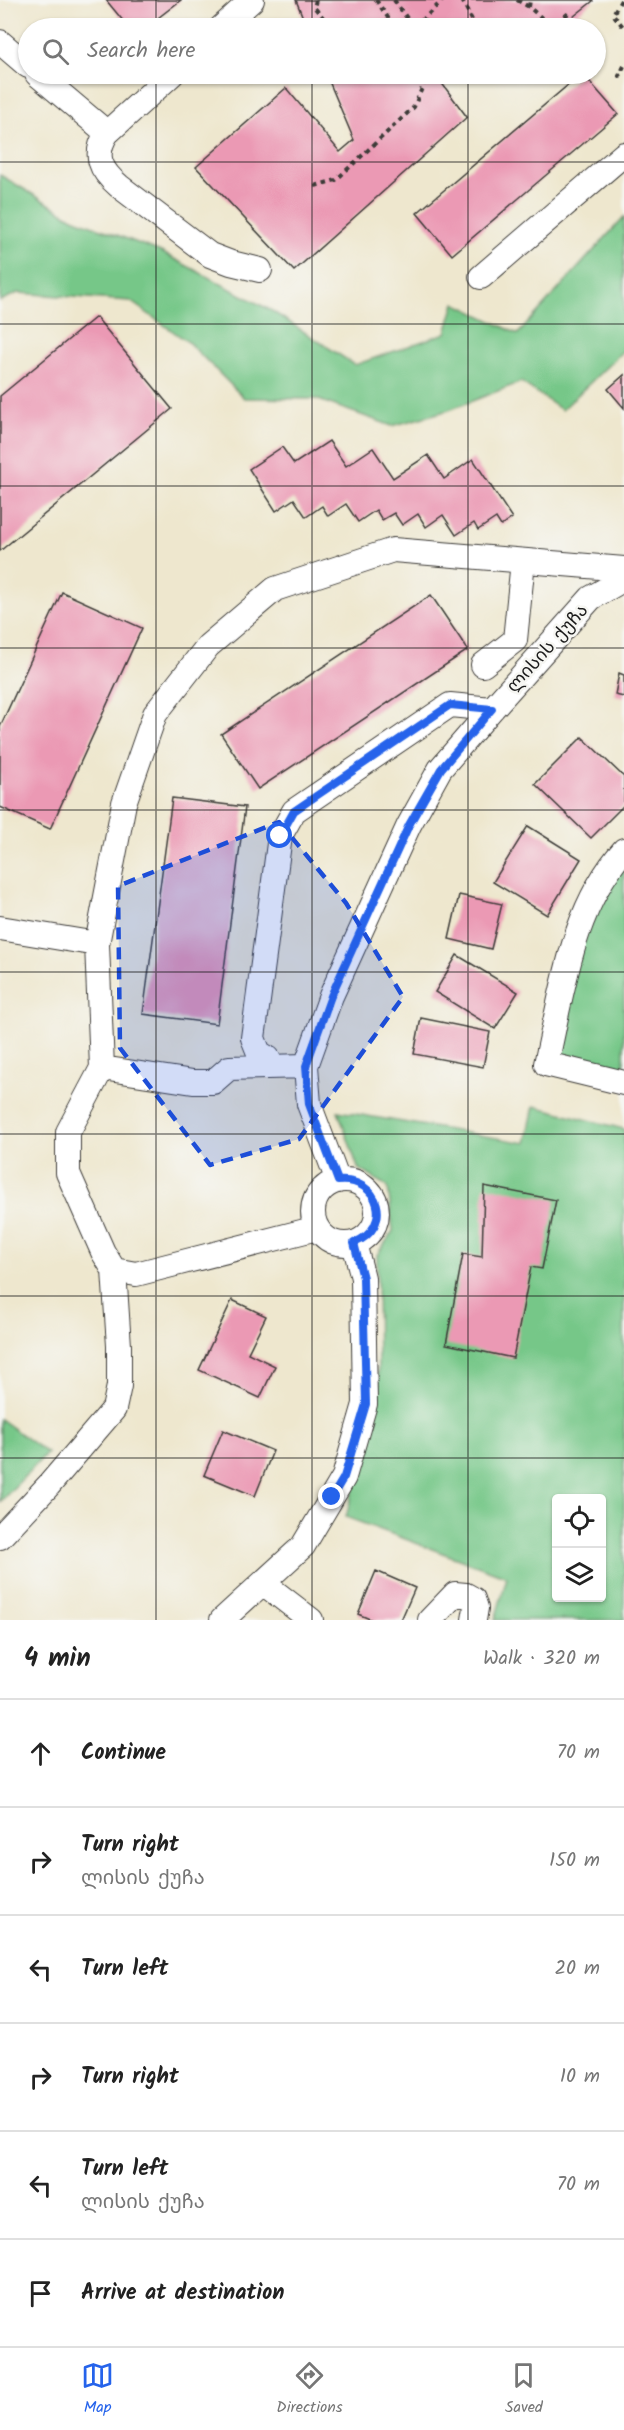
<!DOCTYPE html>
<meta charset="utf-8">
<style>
:root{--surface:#fff;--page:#f2f2f2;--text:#222;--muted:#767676;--line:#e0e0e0;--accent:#2563eb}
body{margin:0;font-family:Kalam,"Noto Sans Georgian",sans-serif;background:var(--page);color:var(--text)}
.controls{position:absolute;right:18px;bottom:18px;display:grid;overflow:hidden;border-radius:6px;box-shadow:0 2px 4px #0004}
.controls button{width:54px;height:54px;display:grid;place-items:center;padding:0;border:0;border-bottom:2px solid var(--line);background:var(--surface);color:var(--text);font:30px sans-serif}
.stop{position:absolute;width:18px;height:18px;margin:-14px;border:4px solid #2563eb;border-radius:50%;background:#fff}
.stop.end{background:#2563eb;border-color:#fff;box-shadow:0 2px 6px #0008}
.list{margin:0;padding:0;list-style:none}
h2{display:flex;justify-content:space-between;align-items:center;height:78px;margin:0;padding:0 24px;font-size:26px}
h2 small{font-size:20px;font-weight:400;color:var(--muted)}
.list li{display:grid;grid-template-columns:39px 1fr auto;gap:18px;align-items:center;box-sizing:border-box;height:108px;padding:0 24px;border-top:2px solid var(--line)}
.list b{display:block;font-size:22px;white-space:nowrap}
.list p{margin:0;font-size:20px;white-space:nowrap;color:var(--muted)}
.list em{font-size:20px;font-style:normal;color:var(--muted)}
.icon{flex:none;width:33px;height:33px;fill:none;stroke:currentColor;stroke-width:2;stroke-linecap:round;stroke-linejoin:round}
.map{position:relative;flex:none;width:624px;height:1620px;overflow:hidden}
.search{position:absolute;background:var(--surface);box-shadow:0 2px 4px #0004;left:18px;right:18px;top:18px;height:66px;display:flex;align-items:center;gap:15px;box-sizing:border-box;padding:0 21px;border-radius:33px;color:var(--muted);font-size:22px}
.sheet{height:726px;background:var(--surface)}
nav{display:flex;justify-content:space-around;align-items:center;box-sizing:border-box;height:84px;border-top:2px solid var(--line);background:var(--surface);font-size:16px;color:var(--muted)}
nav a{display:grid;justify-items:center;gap:3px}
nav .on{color:var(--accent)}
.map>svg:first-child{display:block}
.green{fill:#76c788;stroke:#497252;stroke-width:1.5;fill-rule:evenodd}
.building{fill:#eb99b4}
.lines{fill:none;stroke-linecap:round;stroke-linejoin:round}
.minor-casing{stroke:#3c3a37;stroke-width:26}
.path{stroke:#3c3a37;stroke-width:4;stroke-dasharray:4.5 4.5;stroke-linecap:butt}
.minor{stroke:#fff;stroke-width:24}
.route{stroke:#2563eb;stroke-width:8}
.marked{fill:#1d4ed8;fill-opacity:0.2;stroke:#1d4ed8;stroke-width:4.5;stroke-dasharray:12 8;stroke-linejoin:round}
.grid{fill:none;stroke:#1c1c1c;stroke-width:1.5;stroke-opacity:0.55}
.labels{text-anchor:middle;stroke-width:5;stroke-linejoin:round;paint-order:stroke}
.street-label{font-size:18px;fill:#1c1c1c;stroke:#f6f6f2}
</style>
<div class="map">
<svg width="624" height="1620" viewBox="0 0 624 1620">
<rect width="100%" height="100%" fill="#f6f6f2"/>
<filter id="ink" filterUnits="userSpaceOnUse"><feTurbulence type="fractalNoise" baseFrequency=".0167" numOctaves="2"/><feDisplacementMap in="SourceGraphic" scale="12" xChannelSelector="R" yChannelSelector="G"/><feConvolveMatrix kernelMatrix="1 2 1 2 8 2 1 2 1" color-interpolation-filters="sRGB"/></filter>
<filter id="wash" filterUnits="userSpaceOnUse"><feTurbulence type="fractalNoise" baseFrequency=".008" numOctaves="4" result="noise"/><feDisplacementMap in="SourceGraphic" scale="24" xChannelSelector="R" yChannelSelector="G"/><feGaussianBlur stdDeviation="1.35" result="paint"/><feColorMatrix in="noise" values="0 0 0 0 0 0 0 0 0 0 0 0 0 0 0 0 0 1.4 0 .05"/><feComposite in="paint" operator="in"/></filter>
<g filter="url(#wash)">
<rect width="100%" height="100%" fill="#eee7ce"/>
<path class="green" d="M 0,175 L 73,218 L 161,252 L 272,311 L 355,365 L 446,333 L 455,303 L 518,334 L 624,217 L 624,350 L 562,410 L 521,382 L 449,410 L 392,426 L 316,399 L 244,398 L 188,342 L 130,301 L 18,293 L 0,301 Z
M 624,850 L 624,1083 L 546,1064 L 576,931 Z
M 534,1106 L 624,1129 L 624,1620 L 495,1620 L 507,1577 L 346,1517 L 378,1391 L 377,1255 L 393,1231 L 388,1187 L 358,1168 L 338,1111 L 526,1143 ZM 556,1498 L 602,1498 L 602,1598 L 556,1598 Z
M 0,1419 L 47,1453 L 0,1502 Z"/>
<g id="blocks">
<path class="building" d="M 106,0 L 181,0 L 145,28 L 129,28 Z
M 296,0 L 592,0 L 593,1 L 559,28 L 307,28 Z
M 326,74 L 435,74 L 467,117 L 294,271 L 196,167 L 286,88 L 340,152 L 354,140 Z
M 581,74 L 583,74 L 618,114 L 452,255 L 417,213 Z
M 96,317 L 172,409 L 0,551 L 0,396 Z
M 624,375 L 624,408 L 608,389 Z
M 329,441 L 346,466 L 373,448 L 393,478 L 428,455 L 444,479 L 473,459 L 512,518 L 501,526 L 496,518 L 478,530 L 474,523 L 456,535 L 443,515 L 426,527 L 418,514 L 402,525 L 394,513 L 382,520 L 376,510 L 358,522 L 346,504 L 328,516 L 322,506 L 306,517 L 294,499 L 276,511 L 249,469 L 282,447 L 294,464 Z
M 62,592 L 142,628 L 50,829 L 0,807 L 0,727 Z
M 431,595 L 468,650 L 258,789 L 221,734 Z
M 619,673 L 624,675 L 624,697 L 615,695 Z
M 582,737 L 624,777 L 624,805 L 591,838 L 535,784 Z
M 172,798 L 245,807 L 217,1024 L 143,1014 Z
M 528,826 L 581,859 L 547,915 L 493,882 Z
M 459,895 L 502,904 L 491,949 L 449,939 Z
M 457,955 L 518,992 L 495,1029 L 435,992 Z
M 421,1018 L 490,1032 L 483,1067 L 414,1054 Z
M 484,1186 L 556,1200 L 542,1269 L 531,1267 L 513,1358 L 446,1344 L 463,1254 L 482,1257 Z
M 232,1300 L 266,1316 L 248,1353 L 275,1366 L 260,1398 L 199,1370 Z
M 223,1430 L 273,1451 L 255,1496 L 204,1475 Z
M 376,1571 L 415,1588 L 401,1620 L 372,1620 L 358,1614 Z"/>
</g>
</g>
<g filter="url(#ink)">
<use href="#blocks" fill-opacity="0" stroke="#3c3a37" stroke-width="1.5"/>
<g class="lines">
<defs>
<path id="minor" d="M 221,28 L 252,0
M 0,42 L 28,66
M 37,74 L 107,133
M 172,74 L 107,133 C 93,155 100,170 119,186 L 210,255 L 231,263 L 260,270
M 481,277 L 624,154
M 483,665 L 515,640 L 523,561
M 624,850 C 572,908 563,990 546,1064 L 624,1083
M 0,928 L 97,944
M 268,1058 L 259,1053 L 253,1038 L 280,836 L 294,811 L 450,705 L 492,709
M 102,1068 L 193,1082 L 213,1082 L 229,1068 L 306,1066
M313 1212a32 32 0 1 1 64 0a32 32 0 1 1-64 0Z
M 338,1181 L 309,1104 L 306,1066 L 331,996 L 409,825 L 440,769 L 492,709 L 591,598 L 624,579
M 317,1228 L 136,1274 L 114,1270 L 103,1252 L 68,1173 L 68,1132 L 102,1068 L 97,944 L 124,803 L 155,714 L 208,646 L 275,589 L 393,550 L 624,569
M 0,1537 L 49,1485 L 114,1409 L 119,1386 L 119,1346 L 114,1270
M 263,1583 L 311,1620
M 222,1620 L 303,1546 L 344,1477 L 365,1404 L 363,1278 L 354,1243
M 430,1620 L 455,1594 L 466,1595 L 473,1599 L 476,1608 L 474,1620"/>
</defs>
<use href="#minor" class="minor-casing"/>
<path class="path" d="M 316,0 L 314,7 L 332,28
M 376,0 L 395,28
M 394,0 L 414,28 L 443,0
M 462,0 L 476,28
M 517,0 L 529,7 L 552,27
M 621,0 L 613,14 L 624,28
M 529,7 L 530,0
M 551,28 L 571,11
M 624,66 L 619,76 L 624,75
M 315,186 L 336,180 L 414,107 L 428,74"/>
<use href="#minor" class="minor"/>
</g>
</g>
<g class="lines" filter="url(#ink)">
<path class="route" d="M 280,836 L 294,811 L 450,705 L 492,709 L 441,769 L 409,825 L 331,996 L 306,1066 L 309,1104 L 338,1181 C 380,1177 394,1227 354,1243 L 363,1278 L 366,1404 L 344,1477 L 332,1497"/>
</g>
<path class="marked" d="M 279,822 L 346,903 L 403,997 L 299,1139 L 210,1165 L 120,1048 L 118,886 Z"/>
<path class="grid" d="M 156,0 L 156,28M 312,0 L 312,28M 468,0 L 468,28M 156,74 L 156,1620M 312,74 L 312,1620M 468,74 L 468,1620M 0,162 L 624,162M 0,324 L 624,324M 0,486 L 624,486M 0,648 L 624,648M 0,810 L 624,810M 0,972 L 624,972M 0,1134 L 624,1134M 0,1296 L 624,1296M 0,1458 L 624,1458"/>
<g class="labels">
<g class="street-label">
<text transform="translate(547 648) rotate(-48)" y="6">ლისის ქუჩა</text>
</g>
</g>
</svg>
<div class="controls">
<button><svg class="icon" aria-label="locate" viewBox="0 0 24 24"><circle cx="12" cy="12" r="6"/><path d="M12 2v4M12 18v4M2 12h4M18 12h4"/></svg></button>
<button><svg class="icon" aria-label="layers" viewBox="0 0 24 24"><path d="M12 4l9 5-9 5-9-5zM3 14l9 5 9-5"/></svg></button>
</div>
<div class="stop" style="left:280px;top:836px"></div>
<div class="stop end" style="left:332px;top:1497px"></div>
<div class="search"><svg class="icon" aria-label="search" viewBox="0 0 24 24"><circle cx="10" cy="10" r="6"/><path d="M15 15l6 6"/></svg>Search here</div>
</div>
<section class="sheet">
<h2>4 min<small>Walk · 320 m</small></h2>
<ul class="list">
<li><svg class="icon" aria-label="ahead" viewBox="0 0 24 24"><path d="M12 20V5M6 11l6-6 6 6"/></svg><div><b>Continue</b></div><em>70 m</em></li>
<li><svg class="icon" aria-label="right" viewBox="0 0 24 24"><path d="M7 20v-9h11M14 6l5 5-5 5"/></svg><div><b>Turn right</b><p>ლისის ქუჩა</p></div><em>150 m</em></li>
<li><svg class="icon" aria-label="left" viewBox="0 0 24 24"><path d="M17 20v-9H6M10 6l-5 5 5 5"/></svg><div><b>Turn left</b></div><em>20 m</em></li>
<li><svg class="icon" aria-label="right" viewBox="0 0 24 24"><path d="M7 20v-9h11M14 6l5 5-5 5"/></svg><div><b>Turn right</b></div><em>10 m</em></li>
<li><svg class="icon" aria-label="left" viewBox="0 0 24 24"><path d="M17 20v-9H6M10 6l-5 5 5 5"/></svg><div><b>Turn left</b><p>ლისის ქუჩა</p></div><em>70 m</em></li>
<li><svg class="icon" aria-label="arrive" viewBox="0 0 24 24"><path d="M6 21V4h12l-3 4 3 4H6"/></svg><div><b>Arrive at destination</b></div></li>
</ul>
</section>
<nav>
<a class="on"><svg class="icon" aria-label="map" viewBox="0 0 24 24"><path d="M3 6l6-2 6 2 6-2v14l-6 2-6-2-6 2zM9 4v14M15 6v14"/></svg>Map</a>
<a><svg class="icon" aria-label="directions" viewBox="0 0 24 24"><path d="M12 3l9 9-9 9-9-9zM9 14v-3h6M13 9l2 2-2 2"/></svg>Directions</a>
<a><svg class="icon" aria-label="saved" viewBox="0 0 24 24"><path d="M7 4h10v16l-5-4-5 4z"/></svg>Saved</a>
</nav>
